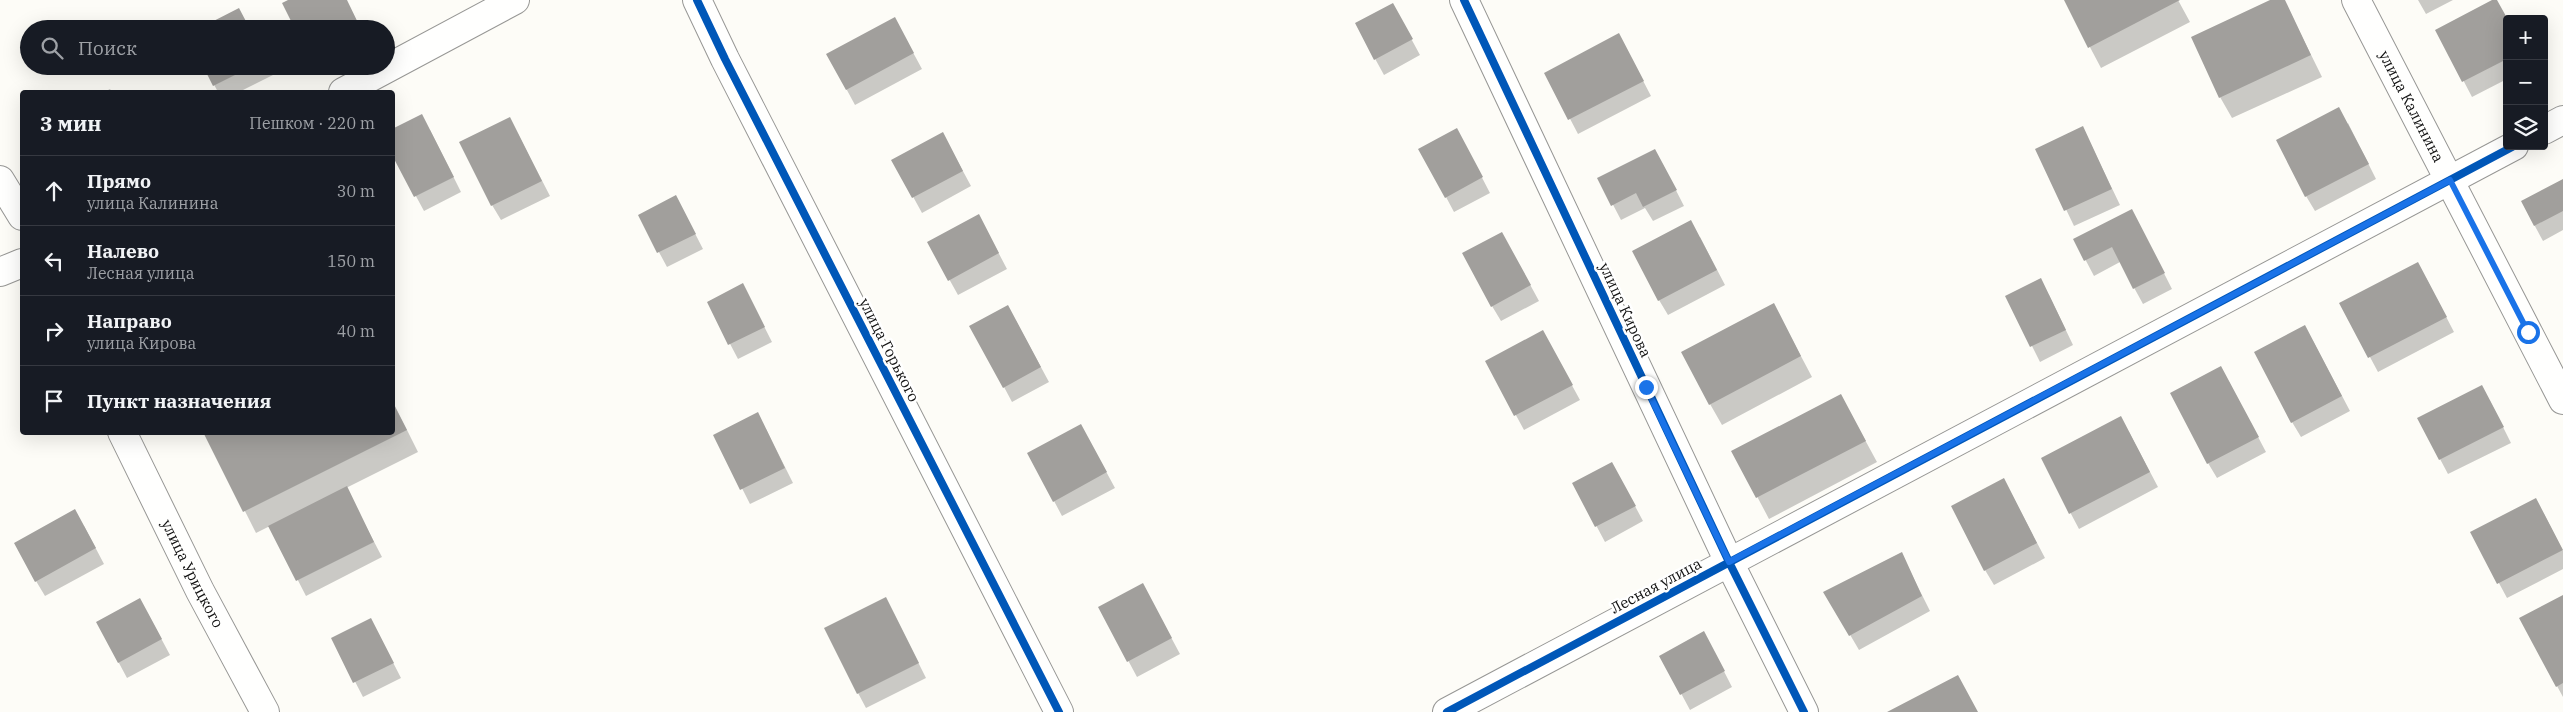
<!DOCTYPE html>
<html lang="ru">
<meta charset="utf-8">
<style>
:root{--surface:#171b24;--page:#242831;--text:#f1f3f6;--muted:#9ea1a6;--line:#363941}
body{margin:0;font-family:"IBM Plex Serif",serif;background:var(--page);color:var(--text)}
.controls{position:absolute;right:15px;top:15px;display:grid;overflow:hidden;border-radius:5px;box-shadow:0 5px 20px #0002}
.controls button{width:45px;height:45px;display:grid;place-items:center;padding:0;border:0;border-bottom:1px solid var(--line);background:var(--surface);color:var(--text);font:25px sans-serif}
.stop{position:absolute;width:15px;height:15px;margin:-11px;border:4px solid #1a73e8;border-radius:50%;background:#fff}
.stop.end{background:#1a73e8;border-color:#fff;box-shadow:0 1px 5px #0008}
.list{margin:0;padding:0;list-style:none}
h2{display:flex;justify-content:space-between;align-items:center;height:65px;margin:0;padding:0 20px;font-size:21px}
h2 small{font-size:16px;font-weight:400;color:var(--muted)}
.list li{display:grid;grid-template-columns:32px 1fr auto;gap:15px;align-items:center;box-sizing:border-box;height:70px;padding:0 20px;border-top:1px solid var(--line)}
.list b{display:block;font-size:19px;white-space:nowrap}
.list p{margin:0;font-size:16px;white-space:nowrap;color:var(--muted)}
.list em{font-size:16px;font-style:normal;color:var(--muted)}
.icon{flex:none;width:28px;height:28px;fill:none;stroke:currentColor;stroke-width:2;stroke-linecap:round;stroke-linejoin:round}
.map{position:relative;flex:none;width:2563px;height:712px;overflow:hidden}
.search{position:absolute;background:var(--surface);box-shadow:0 5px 20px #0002;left:20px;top:20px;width:375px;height:55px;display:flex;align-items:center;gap:12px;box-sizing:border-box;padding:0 18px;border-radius:28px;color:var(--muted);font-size:19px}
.panel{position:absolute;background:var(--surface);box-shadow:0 5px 20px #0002;left:20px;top:90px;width:375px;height:345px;border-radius:5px}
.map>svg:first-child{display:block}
.shadow{fill:#0003}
.building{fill:#a19f9c}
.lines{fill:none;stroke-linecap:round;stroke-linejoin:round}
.street-casing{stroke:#979795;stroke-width:30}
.street{stroke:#fffffe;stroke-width:28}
.cycleway-casing{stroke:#fff;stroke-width:11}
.cycleway{stroke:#0057b8;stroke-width:8}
.route{stroke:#1a73e8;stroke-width:6}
.labels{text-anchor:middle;stroke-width:5;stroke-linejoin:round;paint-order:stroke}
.street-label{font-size:15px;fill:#111;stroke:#fff}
</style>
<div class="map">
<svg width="2563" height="712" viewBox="0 0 2563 712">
<rect width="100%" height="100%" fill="#fdfcf7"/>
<path class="shadow" d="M 2065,0 L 2178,0 L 2190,22 L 2101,68 Z
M 2272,0 L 2284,0 L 2322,77 L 2232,118 L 2220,97 Z
M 2418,0 L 2453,0 L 2426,14 Z
M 2496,0 L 2507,19 L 2507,79 L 2472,97 L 2437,30 Z
M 1401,20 L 1420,55 L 1384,75 L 1356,24 Z
M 903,34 L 922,69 L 855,105 L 828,55 Z
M 1627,50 L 1651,96 L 1578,134 L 1546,73 Z
M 204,66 L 269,66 L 273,75 L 239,92 L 218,92 Z
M 110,89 L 112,92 L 104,92 Z
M 2348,123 L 2376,179 L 2315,211 L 2306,196 Z
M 2083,128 L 2120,205 L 2074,226 L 2037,149 Z
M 430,130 L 461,192 L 424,211 L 392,152 Z
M 518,134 L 550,196 L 501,220 L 492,205 Z
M 1465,145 L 1490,193 L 1454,212 L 1446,197 Z
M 951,149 L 971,186 L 922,213 L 893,160 Z
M 1663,165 L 1684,206 L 1653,221 L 1645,208 L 1621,220 L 1599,178 Z
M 2563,181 L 2563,230 L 2543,241 L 2522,202 Z
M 684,212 L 703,249 L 667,267 L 639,215 Z
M 2140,226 L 2172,289 L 2143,304 L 2120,262 L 2094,276 L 2075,240 Z
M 987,231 L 1007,269 L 958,295 L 929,243 Z
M 1700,237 L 1725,285 L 1668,315 L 1659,300 Z
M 1510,248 L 1539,301 L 1501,321 L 1492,306 Z
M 2426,278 L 2454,332 L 2378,372 L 2341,303 Z
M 743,285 L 772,342 L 738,359 L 708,302 Z
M 2049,295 L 2073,345 L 2040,362 L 2007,296 Z
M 1016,321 L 1049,382 L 1012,402 L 1004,387 Z
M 1785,326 L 1812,377 L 1722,425 L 1710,404 Z
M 2313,341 L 2350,411 L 2301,437 L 2292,422 Z
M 1551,347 L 1580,400 L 1524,430 L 1487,362 Z
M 2229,382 L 2266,452 L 2217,478 L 2208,463 Z
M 392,400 L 418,452 L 346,488 L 382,557 L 306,596 L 270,526 L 256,533 L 206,434 L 210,432 L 392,432 Z
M 2490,401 L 2511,443 L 2448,474 L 2440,459 Z
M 1852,416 L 1877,462 L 1769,519 L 1733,451 Z
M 766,429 L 793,483 L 750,504 L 715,435 Z
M 2129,432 L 2158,487 L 2079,529 L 2042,459 Z
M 1089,440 L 1115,488 L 1062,516 L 1054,501 Z
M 1620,478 L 1643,521 L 1605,542 L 1574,484 Z
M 2012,495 L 2045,558 L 1994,585 L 1985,570 Z
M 2544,514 L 2563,551 L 2563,569 L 2507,598 L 2472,533 Z
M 84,526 L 104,564 L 45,596 L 36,581 Z
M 1901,553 L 1930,611 L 1859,650 L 1825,592 Z
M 2563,597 L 2563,697 L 2557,686 Z
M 1151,600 L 1180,654 L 1137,677 L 1100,608 Z
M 148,614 L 170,655 L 127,678 L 97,622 Z
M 894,614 L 926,678 L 866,708 L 858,693 Z
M 379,635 L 401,678 L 363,697 L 333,639 Z
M 1712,648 L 1732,687 L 1690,710 L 1661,656 Z"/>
<path class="building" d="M 288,0 L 347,0 L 361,29 L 295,29 L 282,3 Z
M 2064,0 L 2180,0 L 2088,48 Z
M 2270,0 L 2285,0 L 2311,55 L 2219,98 L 2191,37 Z
M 2492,0 L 2497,0 L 2507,18 L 2507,59 L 2462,82 L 2435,30 Z
M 1393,3 L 1413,39 L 1374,60 L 1355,23 Z
M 239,8 L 250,29 L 198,29 Z
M 895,17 L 914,53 L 846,90 L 826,54 Z
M 1619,33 L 1644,81 L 1568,120 L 1544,73 Z
M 203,66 L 253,66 L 213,86 Z
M 2339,107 L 2369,164 L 2305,197 L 2276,140 Z
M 422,114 L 454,177 L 414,197 L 392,155 L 392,129 Z
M 510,117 L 542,181 L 491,206 L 459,142 Z
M 2083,126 L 2112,189 L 2064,211 L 2035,149 Z
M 1457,128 L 1483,177 L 1445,198 L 1418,149 Z
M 943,132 L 963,171 L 912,198 L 891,160 Z
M 1655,149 L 1677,190 L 1643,207 L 1636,193 L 1611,206 L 1597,178 Z
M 2563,179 L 2563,211 L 2534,226 L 2521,201 Z
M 676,195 L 696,234 L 657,253 L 638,215 Z
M 2132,209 L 2165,273 L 2133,289 L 2112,247 L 2084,261 L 2073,239 Z
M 979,214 L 999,253 L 948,281 L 927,242 Z
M 1691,220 L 1717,270 L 1658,301 L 1632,251 Z
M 1502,232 L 1531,285 L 1491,307 L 1462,253 Z
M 2418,262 L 2447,317 L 2368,358 L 2339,303 Z
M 2041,278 L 2066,330 L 2030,347 L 2005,296 Z
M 743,283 L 765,327 L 728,345 L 707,302 Z
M 1774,303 L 1801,356 L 1709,405 L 1681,352 Z
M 1008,305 L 1041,367 L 1003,388 L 969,326 Z
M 2305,325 L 2342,396 L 2291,423 L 2254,352 Z
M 1543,330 L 1573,385 L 1514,416 L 1485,361 Z
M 2221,366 L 2259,437 L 2207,464 L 2170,393 Z
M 2482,385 L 2504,427 L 2439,460 L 2417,418 Z
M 1841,394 L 1866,441 L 1756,498 L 1731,451 Z
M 392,401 L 407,430 L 243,512 L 204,434 L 392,432 Z
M 758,412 L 785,468 L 740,490 L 713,435 Z
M 2121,416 L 2150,472 L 2069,514 L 2041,458 Z
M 1081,424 L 1107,472 L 1053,502 L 1027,453 Z
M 1612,462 L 1636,506 L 1595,527 L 1572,483 Z
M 2004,478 L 2037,543 L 1984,571 L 1951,506 Z
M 347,486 L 374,542 L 296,581 L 268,526 Z
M 2536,498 L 2563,550 L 2497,584 L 2470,532 Z
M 75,509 L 96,548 L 35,582 L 14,543 Z
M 1902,552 L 1922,596 L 1849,636 L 1823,592 Z
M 1143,583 L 1172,638 L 1127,662 L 1098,607 Z
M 2563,595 L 2563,683 L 2556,687 L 2519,618 Z
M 886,597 L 919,663 L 857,694 L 824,628 Z
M 140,598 L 162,639 L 118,663 L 96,622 Z
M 371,618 L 394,663 L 353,683 L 331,638 Z
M 1704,631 L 1725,671 L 1680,695 L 1659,656 Z
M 1958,675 L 1978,712 L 1887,712 Z"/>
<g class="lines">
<defs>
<g id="street">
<path d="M 697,0 L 725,59 L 1059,712"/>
<path d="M 1464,0 L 1729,562 L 1804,712"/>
<path id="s1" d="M 2356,0 L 2563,400"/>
<path d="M 343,92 L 515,0"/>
<path d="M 2544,130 L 2563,120"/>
<path d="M 0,180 L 22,216"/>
<path d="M 0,272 L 22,263"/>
<path id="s2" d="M 122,432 L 200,591 L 265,712"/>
<path d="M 1447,712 L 2514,146"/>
</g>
</defs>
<use href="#street" class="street-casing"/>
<use href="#street" class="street"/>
<defs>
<path id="cycleway" d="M 697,0 L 725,59 L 1059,712
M 1464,0 L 1729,562 L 1804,712
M 1447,712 L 2514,146"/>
</defs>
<use href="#cycleway" class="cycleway-casing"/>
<use href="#cycleway" class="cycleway"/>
</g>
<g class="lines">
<path class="route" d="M 1646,387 L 1729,562 L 2450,180 L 2528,332"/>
</g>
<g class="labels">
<g class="street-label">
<text dy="5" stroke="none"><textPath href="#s1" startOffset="120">улица Калинина</textPath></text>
<text transform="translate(1625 310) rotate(65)" y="5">улица Кирова</text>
<text transform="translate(889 350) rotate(63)" y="5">улица Горького</text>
<text dy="5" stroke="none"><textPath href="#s2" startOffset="158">улица Урицкого</textPath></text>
<text transform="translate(1656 586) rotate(-28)" y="5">Лесная улица</text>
</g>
</g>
</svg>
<div class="controls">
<button>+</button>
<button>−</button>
<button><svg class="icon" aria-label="layers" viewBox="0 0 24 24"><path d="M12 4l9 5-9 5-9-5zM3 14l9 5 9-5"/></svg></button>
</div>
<div class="stop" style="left:2528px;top:332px"></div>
<div class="stop end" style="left:1646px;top:387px"></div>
<div class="search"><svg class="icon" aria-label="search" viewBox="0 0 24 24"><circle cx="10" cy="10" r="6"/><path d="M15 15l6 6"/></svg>Поиск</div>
<section class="panel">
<h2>3 мин<small>Пешком · 220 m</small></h2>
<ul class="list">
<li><svg class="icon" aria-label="ahead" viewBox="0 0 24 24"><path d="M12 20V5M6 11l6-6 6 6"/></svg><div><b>Прямо</b><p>улица Калинина</p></div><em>30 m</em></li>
<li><svg class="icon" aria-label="left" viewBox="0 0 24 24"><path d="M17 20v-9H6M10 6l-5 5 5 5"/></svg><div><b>Налево</b><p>Лесная улица</p></div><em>150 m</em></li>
<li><svg class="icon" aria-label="right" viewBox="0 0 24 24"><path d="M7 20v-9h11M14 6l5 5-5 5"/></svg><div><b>Направо</b><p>улица Кирова</p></div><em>40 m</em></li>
<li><svg class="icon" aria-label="arrive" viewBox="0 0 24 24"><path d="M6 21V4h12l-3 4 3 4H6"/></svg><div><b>Пункт назначения</b></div></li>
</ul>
</section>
</div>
